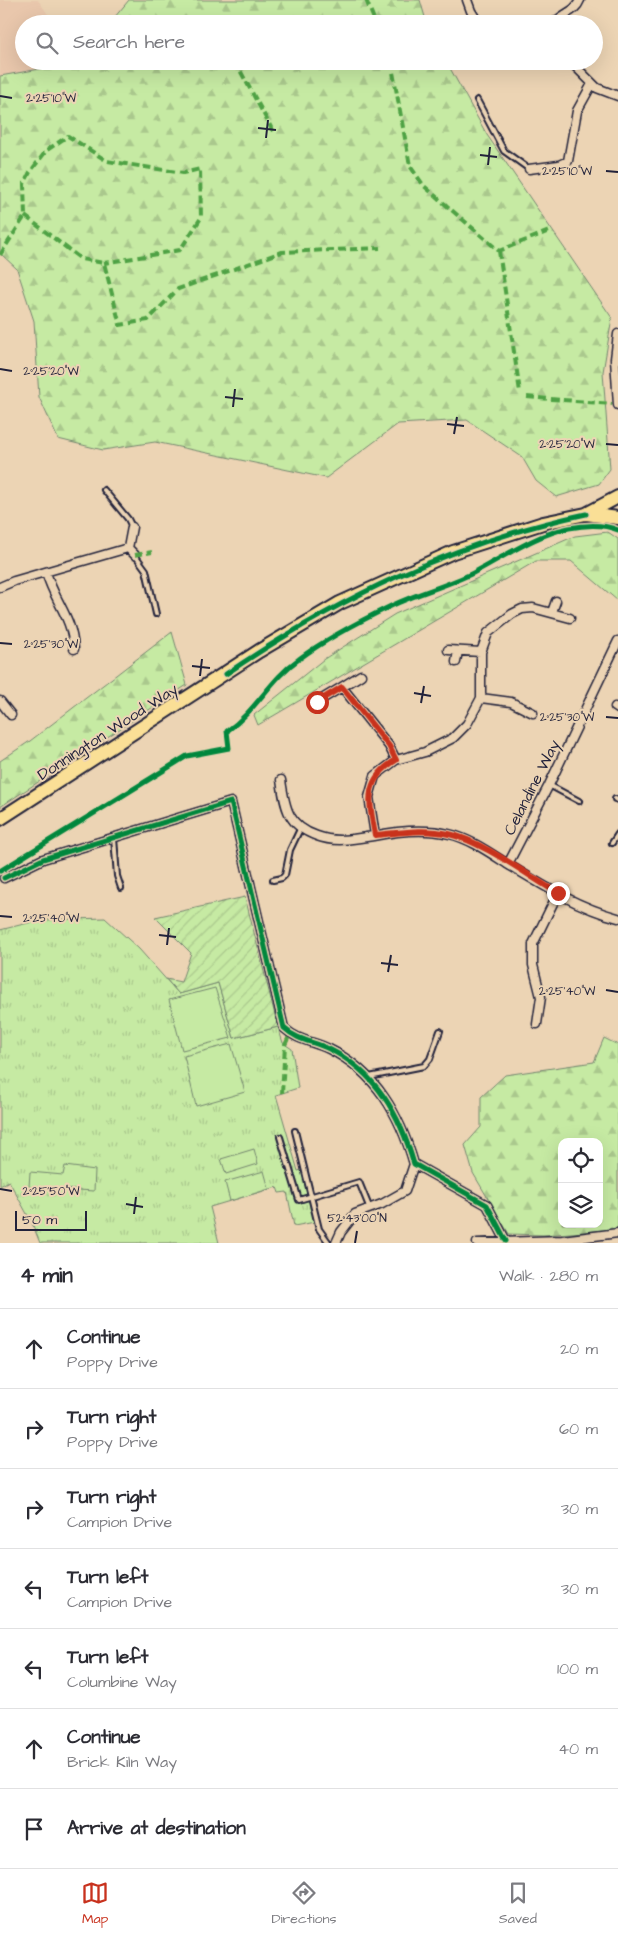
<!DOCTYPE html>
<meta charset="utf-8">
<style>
:root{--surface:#fff;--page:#f2f2f3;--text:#2b2b33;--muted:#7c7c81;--line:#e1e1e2;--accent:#c8321e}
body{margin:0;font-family:"Architects Daughter",sans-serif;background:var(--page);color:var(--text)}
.controls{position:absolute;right:15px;bottom:15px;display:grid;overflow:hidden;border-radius:10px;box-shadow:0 5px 20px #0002}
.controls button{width:45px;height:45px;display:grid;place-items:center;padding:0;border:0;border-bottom:1px solid var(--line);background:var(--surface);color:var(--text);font:25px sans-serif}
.scale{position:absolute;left:15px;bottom:12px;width:72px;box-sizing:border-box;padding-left:5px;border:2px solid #22223b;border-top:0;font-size:14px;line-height:18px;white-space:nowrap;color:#22223b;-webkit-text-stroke:4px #ecd4b4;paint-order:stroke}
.stop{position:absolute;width:15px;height:15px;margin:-11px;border:4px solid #c8321e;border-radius:50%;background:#fff}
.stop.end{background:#c8321e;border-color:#fff;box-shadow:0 1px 5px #0008}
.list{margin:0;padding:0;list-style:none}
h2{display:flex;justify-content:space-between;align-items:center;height:65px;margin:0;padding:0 20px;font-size:21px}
h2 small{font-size:16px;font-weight:400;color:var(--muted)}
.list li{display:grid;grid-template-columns:32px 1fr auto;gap:15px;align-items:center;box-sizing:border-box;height:80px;padding:0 20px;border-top:1px solid var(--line)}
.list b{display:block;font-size:19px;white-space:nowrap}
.list p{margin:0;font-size:16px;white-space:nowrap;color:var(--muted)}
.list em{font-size:16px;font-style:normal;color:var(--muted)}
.icon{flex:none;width:28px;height:28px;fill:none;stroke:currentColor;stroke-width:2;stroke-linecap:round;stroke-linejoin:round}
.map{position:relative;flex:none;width:618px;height:1243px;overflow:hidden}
.search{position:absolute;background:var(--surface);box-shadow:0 5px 20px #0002;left:15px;right:15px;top:15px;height:55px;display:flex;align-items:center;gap:12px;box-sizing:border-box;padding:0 18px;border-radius:28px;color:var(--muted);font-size:19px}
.sheet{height:625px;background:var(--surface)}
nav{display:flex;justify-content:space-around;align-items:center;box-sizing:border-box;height:70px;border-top:1px solid var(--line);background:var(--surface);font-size:14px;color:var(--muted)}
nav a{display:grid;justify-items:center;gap:2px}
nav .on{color:var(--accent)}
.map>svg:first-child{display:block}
.built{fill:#e9c7ac}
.grass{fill:url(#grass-tufts);stroke:#74866f}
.forest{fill:url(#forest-firs);stroke:#74866f;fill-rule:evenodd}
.garden{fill:url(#garden-furrows);stroke:#74866f}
.pitch{fill:#c6eaa3;stroke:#74866f}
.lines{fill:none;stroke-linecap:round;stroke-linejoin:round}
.service-casing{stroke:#22223b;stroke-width:8}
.minor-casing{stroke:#22223b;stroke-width:11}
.primary-casing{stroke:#22223b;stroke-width:16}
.service{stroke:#ecd4b4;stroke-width:4}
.minor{stroke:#ecd4b4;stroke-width:8}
.primary{stroke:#fadf96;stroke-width:12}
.quiet{stroke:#50a245;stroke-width:4;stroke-dasharray:8 4;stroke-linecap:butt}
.cycleway-casing{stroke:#ecd4b4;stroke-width:8}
.cycleway{stroke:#00873e;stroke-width:5}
.route{stroke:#c8321e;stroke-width:6}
.ticks{fill:none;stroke:#22223b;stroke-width:2}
.labels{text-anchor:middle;stroke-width:4;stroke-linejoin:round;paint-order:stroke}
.street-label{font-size:16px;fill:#22223b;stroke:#ecd4b4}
.ticks-label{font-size:12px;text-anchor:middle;fill:#22223b;stroke:#ecd4b4;stroke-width:4;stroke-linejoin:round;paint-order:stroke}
</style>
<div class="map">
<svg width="618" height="1243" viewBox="0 0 618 1243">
<defs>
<pattern id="grass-tufts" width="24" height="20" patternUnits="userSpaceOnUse" patternTransform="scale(1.25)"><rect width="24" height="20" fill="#c6eaa3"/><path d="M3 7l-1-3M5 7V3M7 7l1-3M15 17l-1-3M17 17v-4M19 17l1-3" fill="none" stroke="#aac88d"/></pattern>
<pattern id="forest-firs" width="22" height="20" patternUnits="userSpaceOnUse" patternTransform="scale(1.25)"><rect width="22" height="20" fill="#c6eaa3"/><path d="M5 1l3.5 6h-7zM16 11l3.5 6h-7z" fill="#aac88d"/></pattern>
<pattern id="garden-furrows" width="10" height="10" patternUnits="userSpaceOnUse" patternTransform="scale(1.25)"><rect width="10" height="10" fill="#c6eaa3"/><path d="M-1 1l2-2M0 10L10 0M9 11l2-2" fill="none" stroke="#aac88d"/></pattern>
</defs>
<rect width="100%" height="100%" fill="#ecd4b4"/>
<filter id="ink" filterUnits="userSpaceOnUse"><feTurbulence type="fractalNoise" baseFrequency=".02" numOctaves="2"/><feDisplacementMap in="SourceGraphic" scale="10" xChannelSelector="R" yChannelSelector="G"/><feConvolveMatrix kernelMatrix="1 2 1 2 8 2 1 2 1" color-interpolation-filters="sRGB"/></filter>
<g filter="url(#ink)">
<path class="built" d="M 0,0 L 38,0 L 49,16 L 50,24 L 24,24 L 24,61 L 49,61 L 46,68 L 0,76 Z"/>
<path class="grass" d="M 105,918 L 139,949 L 179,994 L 218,983 L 234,1038 L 278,1027 L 283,1043 L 292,1049 L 298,1088 L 276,1095 L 298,1171 L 304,1169 L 315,1222 L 294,1226 L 287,1192 L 279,1193 L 277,1187 L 210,1207 L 219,1243 L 40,1243 L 32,1223 L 9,1181 L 0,1186 L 0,930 L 40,920 Z"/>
<path class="forest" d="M 129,0 L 420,0 L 427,24 L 109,24 Z
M 49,61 L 446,61 L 487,135 L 612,318 L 603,372 L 610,469 L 599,484 L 556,497 L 536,481 L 522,457 L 467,420 L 398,424 L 326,478 L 155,442 L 103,450 L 58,439 L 39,397 L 34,321 L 17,269 L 0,253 L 0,76 L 46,68 Z
M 608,532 L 618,539 L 618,601 L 571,561 L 536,561 L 258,725 L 254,715 L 324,659 L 395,614 L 575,536 Z
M 172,632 L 187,685 L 0,807 L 0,761 L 30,741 Z
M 604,1038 L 618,1045 L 618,1227 L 612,1230 L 543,1235 L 509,1234 L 473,1173 L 465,1145 L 481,1127 L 481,1097 L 505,1075 L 594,1062 ZM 562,1142 L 599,1142 L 599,1224 L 562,1224 Z"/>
<path class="garden" d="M 245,897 L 278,1027 L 234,1038 L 218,983 L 179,994 L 166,979 L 181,982 L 191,953 L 155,917 Z"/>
<path class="pitch" d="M 215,988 L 231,1038 L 182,1050 L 169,1000 Z
M 231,1044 L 245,1092 L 196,1106 L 184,1056 Z
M 254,1149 L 258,1164 L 226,1174 L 221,1159 Z
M 65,1166 L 95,1170 L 94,1191 L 29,1187 L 30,1172 L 63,1175 Z
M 264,1171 L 269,1189 L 230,1201 L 225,1182 Z"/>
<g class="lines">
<defs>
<path id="service" d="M 477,100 L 504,151 L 529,169
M 104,490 L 128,519 L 132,527
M 135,555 L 146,570 L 156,614
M 549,785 L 579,801
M 615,799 L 618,800
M 114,838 L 117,876 L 121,888
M 612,843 L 618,834
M 273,880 L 282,878 L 285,875 L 290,850 L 301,827
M 369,1077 L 424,1066 L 430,1059 L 440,1031
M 295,1131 L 319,1229 L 329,1243
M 280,1137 L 299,1200 L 359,1182 L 370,1209"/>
<path id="minor" d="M 467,0 L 471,11 L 479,24
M 554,24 C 562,13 575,13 580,0
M 570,61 L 597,88 L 618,96
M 529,169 L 559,165 L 568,161 L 577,111 L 592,84
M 618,334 L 615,359 L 618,405
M 132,527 L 128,548 L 135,555
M 46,572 C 55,603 72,616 74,649
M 0,587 L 14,581 L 128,548
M 552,612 L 556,601
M 448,650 L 481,652
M 456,662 L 458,651
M 342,687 L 361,675
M 481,698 L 511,702 L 533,713
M 0,701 L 11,715
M 317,702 L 342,687 L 389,746 L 396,760
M 615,707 L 618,709
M 281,780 C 285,808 288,826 317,836 C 335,843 355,839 373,836 C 397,831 425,828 449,834 C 471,839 490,853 509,865 C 542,885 579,908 618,918
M 375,835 L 369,797 L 375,776 L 396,760 L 425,752 L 453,738 L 467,724 L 481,698 L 481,652 L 488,633 L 512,614 L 522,609 L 533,608 L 570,618
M 508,864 L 549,785 L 618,641
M 4,878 L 43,859 L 231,802 L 284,1028 C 298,1041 313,1041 329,1049 C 376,1072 400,1115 414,1164 L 487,1205 L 506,1241
M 537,1024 L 541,997 L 533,965 L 533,944 L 558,893
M 336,1243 L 341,1232 L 355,1214 L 382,1204 L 405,1191 L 414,1164
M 477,1243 L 562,1240 L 618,1233"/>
<path id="primary" d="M 586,514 L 618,518
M 0,819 L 259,651 L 340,603 L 453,552 L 543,523 L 586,514 L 618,497"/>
</defs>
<use href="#service" class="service-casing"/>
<use href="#minor" class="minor-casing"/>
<use href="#primary" class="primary-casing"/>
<use href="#service" class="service"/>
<use href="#minor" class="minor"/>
<use href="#primary" class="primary"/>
<path class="quiet" d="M 366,0 L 376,24
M 235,61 L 274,133
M 391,61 L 410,166 L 424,186 L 499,251 L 549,231
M 25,216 L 81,259 L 104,263 L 120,325 L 148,320 L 178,289 L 282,252 L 380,248
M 499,251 L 520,392
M 0,255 L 25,216 L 24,184 L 30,172 L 47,150 L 68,136 L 107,161 L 183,173 L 200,169 L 201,218 L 180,250 L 104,263
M 527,397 L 612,404
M 135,555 L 152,552
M 282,1093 L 285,1045 L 290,1034"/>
<defs>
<path id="cycleway" d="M 226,674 C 338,598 453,542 586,514
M 0,871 L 187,756 L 229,748 L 227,731 C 256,711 270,679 299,659 C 327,638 360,621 391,606 C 418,593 447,586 473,573 C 504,557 534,535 569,528 C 584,525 604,524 618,530
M 4,878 L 43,859 L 231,802 L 284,1028 C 298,1041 313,1041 329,1049 C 376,1072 400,1115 414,1164 L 487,1205 L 506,1241"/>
</defs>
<use href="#cycleway" class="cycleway-casing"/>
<use href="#cycleway" class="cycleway"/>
</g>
</g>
<g class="lines" filter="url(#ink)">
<path class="route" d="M 317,702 L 342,687 L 389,746 L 396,760 C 363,780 369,801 375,835 C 399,833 424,828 449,834 C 482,841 527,875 558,893"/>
</g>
<path class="ticks" d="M 0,96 L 12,98M 258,128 L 276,130M 266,138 L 268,120M 480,155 L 497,157M 488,165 L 490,147M 606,171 L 618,172M 0,369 L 12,371M 225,397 L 243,399M 233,407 L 235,389M 447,424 L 464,426M 454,434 L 457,417M 606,444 L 618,445M 0,643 L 12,644M 192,666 L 210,668M 200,676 L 202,659M 414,693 L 431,696M 421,703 L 424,686M 606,717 L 618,718M 0,916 L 12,917M 159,935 L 176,937M 167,945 L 169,928M 381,963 L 398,965M 388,972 L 391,955M 606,990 L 618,992M 0,1189 L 12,1191M 126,1204 L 143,1207M 134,1214 L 136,1197M 355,1243 L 357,1231"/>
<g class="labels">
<g class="street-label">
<text transform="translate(107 731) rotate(-33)" y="6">Donnington Wood Way</text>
<text transform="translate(531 787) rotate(-63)" y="6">Celandine Way</text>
</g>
</g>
<g class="ticks-label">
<text x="51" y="102">2°25'10"W</text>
<text x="567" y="175">2°25'10"W</text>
<text x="51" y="375">2°25'20"W</text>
<text x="567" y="448">2°25'20"W</text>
<text x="51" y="648">2°25'30"W</text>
<text x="567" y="721">2°25'30"W</text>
<text x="51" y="922">2°25'40"W</text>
<text x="567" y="995">2°25'40"W</text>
<text x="51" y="1195">2°25'50"W</text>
<text x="357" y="1222">52°43'00"N</text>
</g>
</svg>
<div class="controls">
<button><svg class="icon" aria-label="locate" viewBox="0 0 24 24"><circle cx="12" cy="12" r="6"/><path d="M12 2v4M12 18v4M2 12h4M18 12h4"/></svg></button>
<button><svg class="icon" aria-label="layers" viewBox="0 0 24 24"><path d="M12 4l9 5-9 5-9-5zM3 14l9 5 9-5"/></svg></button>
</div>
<div class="scale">50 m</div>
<div class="stop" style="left:317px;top:702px"></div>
<div class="stop end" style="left:558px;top:893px"></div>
<div class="search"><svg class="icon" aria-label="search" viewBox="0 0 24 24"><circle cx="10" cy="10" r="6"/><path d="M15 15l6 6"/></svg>Search here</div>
</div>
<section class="sheet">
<h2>4 min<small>Walk · 280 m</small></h2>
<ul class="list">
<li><svg class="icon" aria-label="ahead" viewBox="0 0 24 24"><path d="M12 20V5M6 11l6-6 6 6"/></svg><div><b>Continue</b><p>Poppy Drive</p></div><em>20 m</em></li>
<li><svg class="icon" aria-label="right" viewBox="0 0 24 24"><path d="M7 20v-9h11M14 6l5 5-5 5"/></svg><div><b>Turn right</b><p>Poppy Drive</p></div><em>60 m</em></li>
<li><svg class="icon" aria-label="right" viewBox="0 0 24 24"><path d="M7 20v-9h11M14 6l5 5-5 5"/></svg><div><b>Turn right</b><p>Campion Drive</p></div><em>30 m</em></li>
<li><svg class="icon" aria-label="left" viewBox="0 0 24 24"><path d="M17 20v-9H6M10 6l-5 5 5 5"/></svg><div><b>Turn left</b><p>Campion Drive</p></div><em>30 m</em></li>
<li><svg class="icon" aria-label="left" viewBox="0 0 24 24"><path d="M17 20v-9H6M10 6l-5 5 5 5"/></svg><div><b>Turn left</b><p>Columbine Way</p></div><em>100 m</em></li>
<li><svg class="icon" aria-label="ahead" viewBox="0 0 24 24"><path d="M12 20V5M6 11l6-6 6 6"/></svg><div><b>Continue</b><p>Brick Kiln Way</p></div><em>40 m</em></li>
<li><svg class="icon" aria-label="arrive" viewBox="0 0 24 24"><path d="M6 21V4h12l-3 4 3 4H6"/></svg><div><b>Arrive at destination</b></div></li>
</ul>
</section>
<nav>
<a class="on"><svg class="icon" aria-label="map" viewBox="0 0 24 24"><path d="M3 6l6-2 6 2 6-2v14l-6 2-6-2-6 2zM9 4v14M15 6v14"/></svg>Map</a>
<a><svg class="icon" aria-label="directions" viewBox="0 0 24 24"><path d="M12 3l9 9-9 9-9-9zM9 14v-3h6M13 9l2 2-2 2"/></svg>Directions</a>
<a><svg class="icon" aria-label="saved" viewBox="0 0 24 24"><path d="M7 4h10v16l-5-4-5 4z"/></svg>Saved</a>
</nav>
